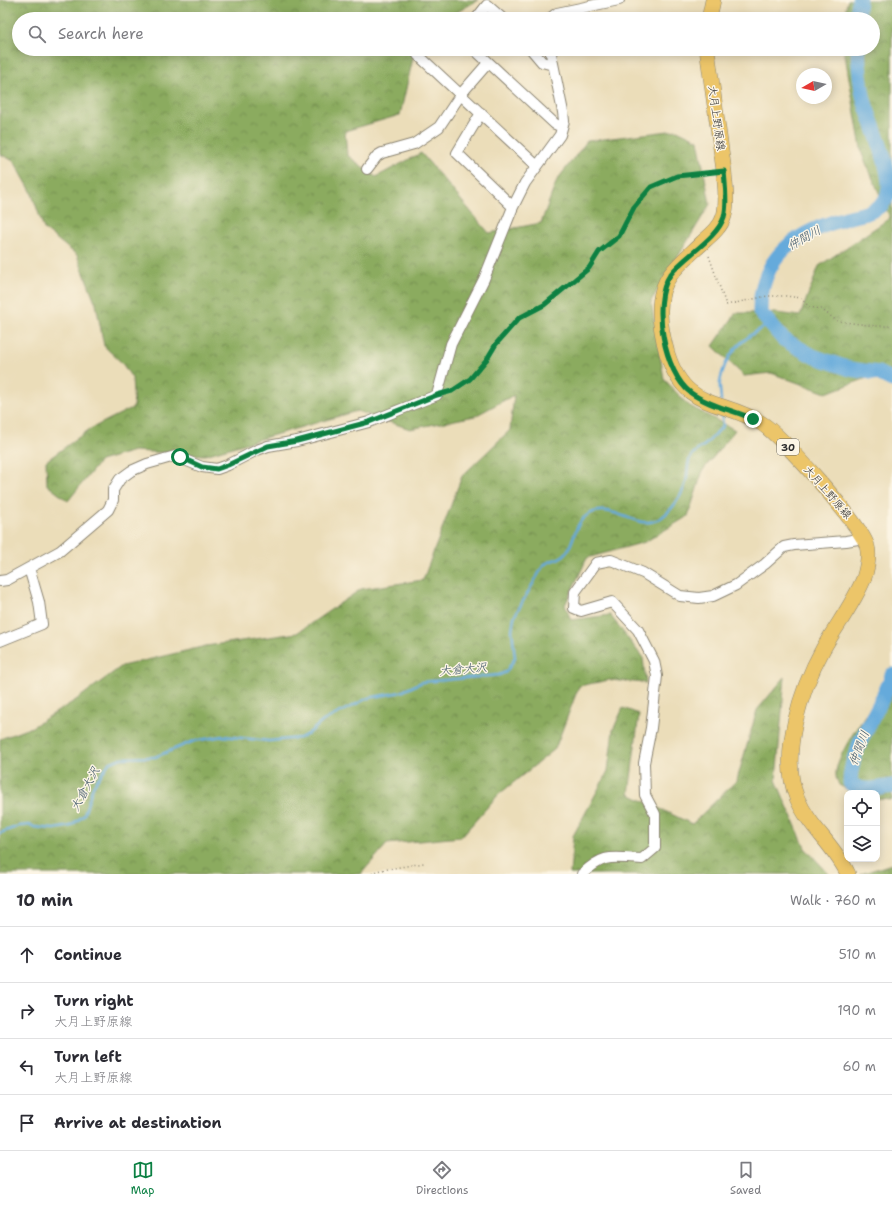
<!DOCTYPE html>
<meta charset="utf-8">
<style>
:root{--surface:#fff;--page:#f2f2f3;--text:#2b2b33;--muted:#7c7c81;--line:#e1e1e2;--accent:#0b8043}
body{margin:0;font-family:"Shantell Sans","Klee One",sans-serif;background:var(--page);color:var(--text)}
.controls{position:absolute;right:12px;bottom:12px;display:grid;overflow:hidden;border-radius:8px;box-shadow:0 2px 10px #0003}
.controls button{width:36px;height:36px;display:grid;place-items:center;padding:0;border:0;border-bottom:1px solid var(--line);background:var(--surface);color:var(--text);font:20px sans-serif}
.compass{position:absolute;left:796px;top:68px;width:36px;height:36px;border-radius:50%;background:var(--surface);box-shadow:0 2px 10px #0003;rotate:261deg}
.stop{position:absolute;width:12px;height:12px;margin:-9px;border:3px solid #0b8043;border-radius:50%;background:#fff}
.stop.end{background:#0b8043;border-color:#fff;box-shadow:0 1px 4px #0008}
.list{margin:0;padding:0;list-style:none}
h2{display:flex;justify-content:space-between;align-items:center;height:52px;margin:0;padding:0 16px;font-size:17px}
h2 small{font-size:13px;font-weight:400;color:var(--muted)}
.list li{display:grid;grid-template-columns:26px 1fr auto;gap:12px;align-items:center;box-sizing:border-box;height:56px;padding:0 16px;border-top:1px solid var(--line)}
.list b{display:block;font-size:15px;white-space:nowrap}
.list p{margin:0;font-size:13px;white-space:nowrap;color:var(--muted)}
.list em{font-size:13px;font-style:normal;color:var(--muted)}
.icon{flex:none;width:22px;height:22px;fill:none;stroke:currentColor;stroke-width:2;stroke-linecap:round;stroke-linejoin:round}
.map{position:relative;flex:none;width:892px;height:874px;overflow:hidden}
.search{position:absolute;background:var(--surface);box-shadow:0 2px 10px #0003;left:12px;right:12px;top:12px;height:44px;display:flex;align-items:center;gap:10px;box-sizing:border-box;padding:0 14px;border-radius:22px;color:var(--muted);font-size:15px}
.sheet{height:276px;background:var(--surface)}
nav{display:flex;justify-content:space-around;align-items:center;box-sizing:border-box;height:56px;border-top:1px solid var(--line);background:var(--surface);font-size:11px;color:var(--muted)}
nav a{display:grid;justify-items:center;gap:2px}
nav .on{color:var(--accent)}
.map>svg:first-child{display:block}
.forest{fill:url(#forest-crowns);stroke:#5b6b45}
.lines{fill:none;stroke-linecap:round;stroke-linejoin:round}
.stream{stroke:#65aadb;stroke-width:2.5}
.river{stroke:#65aadb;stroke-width:15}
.minor-casing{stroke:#8b8472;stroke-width:12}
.primary-casing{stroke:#8b8472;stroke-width:16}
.path{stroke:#8b8472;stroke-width:1.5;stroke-dasharray:1 3;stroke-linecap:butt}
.minor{stroke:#fff;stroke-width:10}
.primary{stroke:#ecc569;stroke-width:15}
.route{stroke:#0b8043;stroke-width:5}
.labels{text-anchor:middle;stroke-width:3;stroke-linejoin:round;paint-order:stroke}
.shield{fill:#fcf5e5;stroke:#6a6863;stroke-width:1}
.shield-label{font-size:10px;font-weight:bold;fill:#2b2b2b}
.street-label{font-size:11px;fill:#2b2b2b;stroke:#fcf5e5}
.water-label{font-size:12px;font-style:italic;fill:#3f5769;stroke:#fcf5e5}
</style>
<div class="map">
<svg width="892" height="874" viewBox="0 0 892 874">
<defs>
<pattern id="forest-crowns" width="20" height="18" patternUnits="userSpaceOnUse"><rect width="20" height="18" fill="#8bab5f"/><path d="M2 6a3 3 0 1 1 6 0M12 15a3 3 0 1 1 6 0" fill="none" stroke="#728b4f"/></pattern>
</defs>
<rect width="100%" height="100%" fill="#fcf5e5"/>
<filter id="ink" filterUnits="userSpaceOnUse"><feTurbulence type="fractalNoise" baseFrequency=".025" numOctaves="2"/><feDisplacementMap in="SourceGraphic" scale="8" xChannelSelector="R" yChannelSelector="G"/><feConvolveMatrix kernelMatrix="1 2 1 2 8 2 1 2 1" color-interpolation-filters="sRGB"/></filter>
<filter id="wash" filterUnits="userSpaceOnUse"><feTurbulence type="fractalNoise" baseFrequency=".012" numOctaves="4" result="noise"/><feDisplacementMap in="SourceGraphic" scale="16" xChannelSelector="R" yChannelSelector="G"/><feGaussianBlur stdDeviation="0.9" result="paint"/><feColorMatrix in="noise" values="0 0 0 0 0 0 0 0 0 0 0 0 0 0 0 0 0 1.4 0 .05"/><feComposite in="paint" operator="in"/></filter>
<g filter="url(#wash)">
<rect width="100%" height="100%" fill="#ebddb9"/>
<path class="forest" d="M 0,0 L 478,0 L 445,19 L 19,19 L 19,49 L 415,49 L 400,115 L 345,131 L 347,155 L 376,177 L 421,153 L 489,233 L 541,223 L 557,180 L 587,141 L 677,130 L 698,140 L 710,204 L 651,301 L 664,379 L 688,405 L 735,430 L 703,470 L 688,516 L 645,542 L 587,558 L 565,605 L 571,620 L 610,615 L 643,658 L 646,683 L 609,680 L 579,686 L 555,749 L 498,795 L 461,837 L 387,844 L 361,874 L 0,874 L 0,739 L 32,727 L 76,700 L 122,666 L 206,646 L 297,633 L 361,589 L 423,580 L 462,476 L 510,430 L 514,395 L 475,416 L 410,429 L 357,411 L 205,455 L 134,451 L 100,461 L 68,501 L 47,485 L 46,461 L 90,429 L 134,407 L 132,378 L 122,363 L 104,346 L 96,304 L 77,255 L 44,229 L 31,191 L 14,161 L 0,154 Z
M 848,0 L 892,0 L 892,369 L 826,393 L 771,373 L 744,376 L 713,346 L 736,313 L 777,313 L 800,316 L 819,266 L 890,218 L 862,154 L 844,49 L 873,49 L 873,19 L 843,19 Z
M 785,677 L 776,780 L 805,848 L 829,874 L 570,874 L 573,836 L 608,771 L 613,730 L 623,708 L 639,714 L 629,794 L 692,824 L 737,780 L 757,710 Z
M 892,680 L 892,800 L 877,799 L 877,793 L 854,793 L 839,785 C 838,782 836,779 836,776 C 833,755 878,697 892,680 Z
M 892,864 L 892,874 L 860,874 Z"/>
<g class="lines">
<path class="stream" d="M 721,401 C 721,395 719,387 720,382 C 725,353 744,336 769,325
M 0,833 L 19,826 L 31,825 L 34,827 L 54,829 L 71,826 L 84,815 L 93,786 L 109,763 L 121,758 L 155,757 L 194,741 L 223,736 L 269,741 L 300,738 L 309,733 L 323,721 L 368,698 L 401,692 L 422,682 L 499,675 L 506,672 L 515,658 L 512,630 L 514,617 L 543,566 C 549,559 560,561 566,553 C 575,541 574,522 589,514 C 613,501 637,532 659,519 C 672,511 682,496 686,482 C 688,475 687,465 690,458 C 693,452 701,448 706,444 C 712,438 717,432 723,426 L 722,412"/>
<path class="river" d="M 857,19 L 859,0
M 858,49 C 859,67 860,86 865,103 C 872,125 890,165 889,188 C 888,196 884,204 877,208 C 867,215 854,215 843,219 C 794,234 760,257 760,312 L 783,339 L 813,356 L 850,369 L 878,373 L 892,380
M 892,675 C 880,713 851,743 850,783 C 862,793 878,788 892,786"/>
</g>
</g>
<g filter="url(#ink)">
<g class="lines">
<defs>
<path id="minor" d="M 476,19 L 487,5 L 503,19
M 549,19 L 557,13 L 619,0
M 474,49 L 555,124 L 562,127
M 531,49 L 542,62 L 553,65
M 418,55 L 536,165
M 481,113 L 457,153 L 513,207
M 367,169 L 377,156 L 382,153 L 414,144 L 439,127 L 461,94 L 488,63
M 0,581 L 7,580 L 60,551 L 108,510 L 113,500 L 113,490 L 120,479 L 131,471 L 147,464 L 175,456 L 202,467 L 217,469 L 228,465 L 257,450 L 268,446 L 297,441 L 369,422 L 437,395 L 451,344 L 484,279 L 513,207 L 525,183 L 560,135 L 564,121 L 563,112 L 550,49
M 0,641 L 42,624 L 39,602 L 29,568
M 582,874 C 606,852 613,858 642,859 L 655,848 L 655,814 L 645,795 L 644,763 L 651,728 L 657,676 L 654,661 L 638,630 L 612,602 L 581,611 L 574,608 L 575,592 L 596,563 L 611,560 L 643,573 L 680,596 L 699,598 L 713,596 L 736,585 L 765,564 L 784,547 L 794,545 L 846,541 L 864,538"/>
<path id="primary" d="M 709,19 L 713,0
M 707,49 L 724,171 C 725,185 728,202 724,216 C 721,227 711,235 703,242 C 693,252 680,262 671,274 C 654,296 660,328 667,353 C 685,411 719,398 761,423 C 780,434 862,526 867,546 C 870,556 867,568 864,578 C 854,603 836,626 823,649 C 801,689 779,755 797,798 C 809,827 835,846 848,874"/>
</defs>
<use href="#minor" class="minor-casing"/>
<use href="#primary" class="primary-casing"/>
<path class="path" d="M 709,256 L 726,305 L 767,296 L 786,296 L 801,298 L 809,307 L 821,309 L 837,321 L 876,326 L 892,326
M 447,393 L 452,391 L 470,379 L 487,359 L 496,344 L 519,318 L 544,305 L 589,268 L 599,252 L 619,236 L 634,207 L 651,187 L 677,176 L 713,173
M 372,874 L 376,871 L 424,863"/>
<use href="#minor" class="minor"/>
<use href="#primary" class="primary"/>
</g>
</g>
<g class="lines" filter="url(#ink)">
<path class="route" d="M 180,457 L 202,467 L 217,469 L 228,465 L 268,446 L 297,441 L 369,422 L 437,395 L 452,391 L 470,379 L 487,359 L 496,344 L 519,318 L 544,305 L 589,268 L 599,252 L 619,236 L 634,207 L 651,187 L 677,176 L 724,171 C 725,185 728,203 724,217 C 717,239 684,256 670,275 C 651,303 664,373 691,393 C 709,406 733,410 753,419"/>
</g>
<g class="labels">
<rect class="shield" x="777" y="439" width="22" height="16" rx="3"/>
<g class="shield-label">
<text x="788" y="451">30</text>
</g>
<g class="street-label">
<text transform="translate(717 118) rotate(82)" y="4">大月上野原線</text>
<text transform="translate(828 492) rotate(49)" y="4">大月上野原線</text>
</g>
<g class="water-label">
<text transform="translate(804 238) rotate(-29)" y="4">仲間川</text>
<text transform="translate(463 669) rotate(-5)" y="4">大倉大沢</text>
<text transform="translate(859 748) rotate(-69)" y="4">仲間川</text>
<text transform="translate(85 789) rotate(-62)" y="4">大倉大沢</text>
</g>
</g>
</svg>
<div class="controls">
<button><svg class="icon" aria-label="locate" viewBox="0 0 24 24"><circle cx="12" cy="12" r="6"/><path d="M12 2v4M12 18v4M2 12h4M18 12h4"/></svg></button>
<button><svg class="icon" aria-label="layers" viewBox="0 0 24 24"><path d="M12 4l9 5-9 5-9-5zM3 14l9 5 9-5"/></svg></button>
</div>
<svg class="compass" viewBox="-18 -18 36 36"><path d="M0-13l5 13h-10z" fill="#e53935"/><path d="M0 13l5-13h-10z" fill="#7c7c81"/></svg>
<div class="stop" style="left:180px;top:457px"></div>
<div class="stop end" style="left:753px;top:419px"></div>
<div class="search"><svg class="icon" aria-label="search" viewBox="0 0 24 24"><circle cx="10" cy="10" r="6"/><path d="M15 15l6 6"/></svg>Search here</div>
</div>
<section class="sheet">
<h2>10 min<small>Walk · 760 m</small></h2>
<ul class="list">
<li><svg class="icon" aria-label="ahead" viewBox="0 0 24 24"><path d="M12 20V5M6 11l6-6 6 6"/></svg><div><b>Continue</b></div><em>510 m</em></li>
<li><svg class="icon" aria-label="right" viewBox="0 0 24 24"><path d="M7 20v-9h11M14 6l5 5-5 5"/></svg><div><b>Turn right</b><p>大月上野原線</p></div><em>190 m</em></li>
<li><svg class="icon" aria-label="left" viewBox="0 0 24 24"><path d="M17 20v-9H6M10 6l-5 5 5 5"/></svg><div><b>Turn left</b><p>大月上野原線</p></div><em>60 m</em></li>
<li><svg class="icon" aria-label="arrive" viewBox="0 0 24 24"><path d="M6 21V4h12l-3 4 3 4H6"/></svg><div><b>Arrive at destination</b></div></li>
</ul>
</section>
<nav>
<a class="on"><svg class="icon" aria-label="map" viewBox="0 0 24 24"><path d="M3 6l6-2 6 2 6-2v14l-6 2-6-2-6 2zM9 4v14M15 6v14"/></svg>Map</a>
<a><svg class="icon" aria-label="directions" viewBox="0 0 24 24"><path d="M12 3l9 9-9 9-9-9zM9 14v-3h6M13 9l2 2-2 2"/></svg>Directions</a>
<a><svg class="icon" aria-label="saved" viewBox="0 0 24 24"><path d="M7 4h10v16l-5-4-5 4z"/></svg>Saved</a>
</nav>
